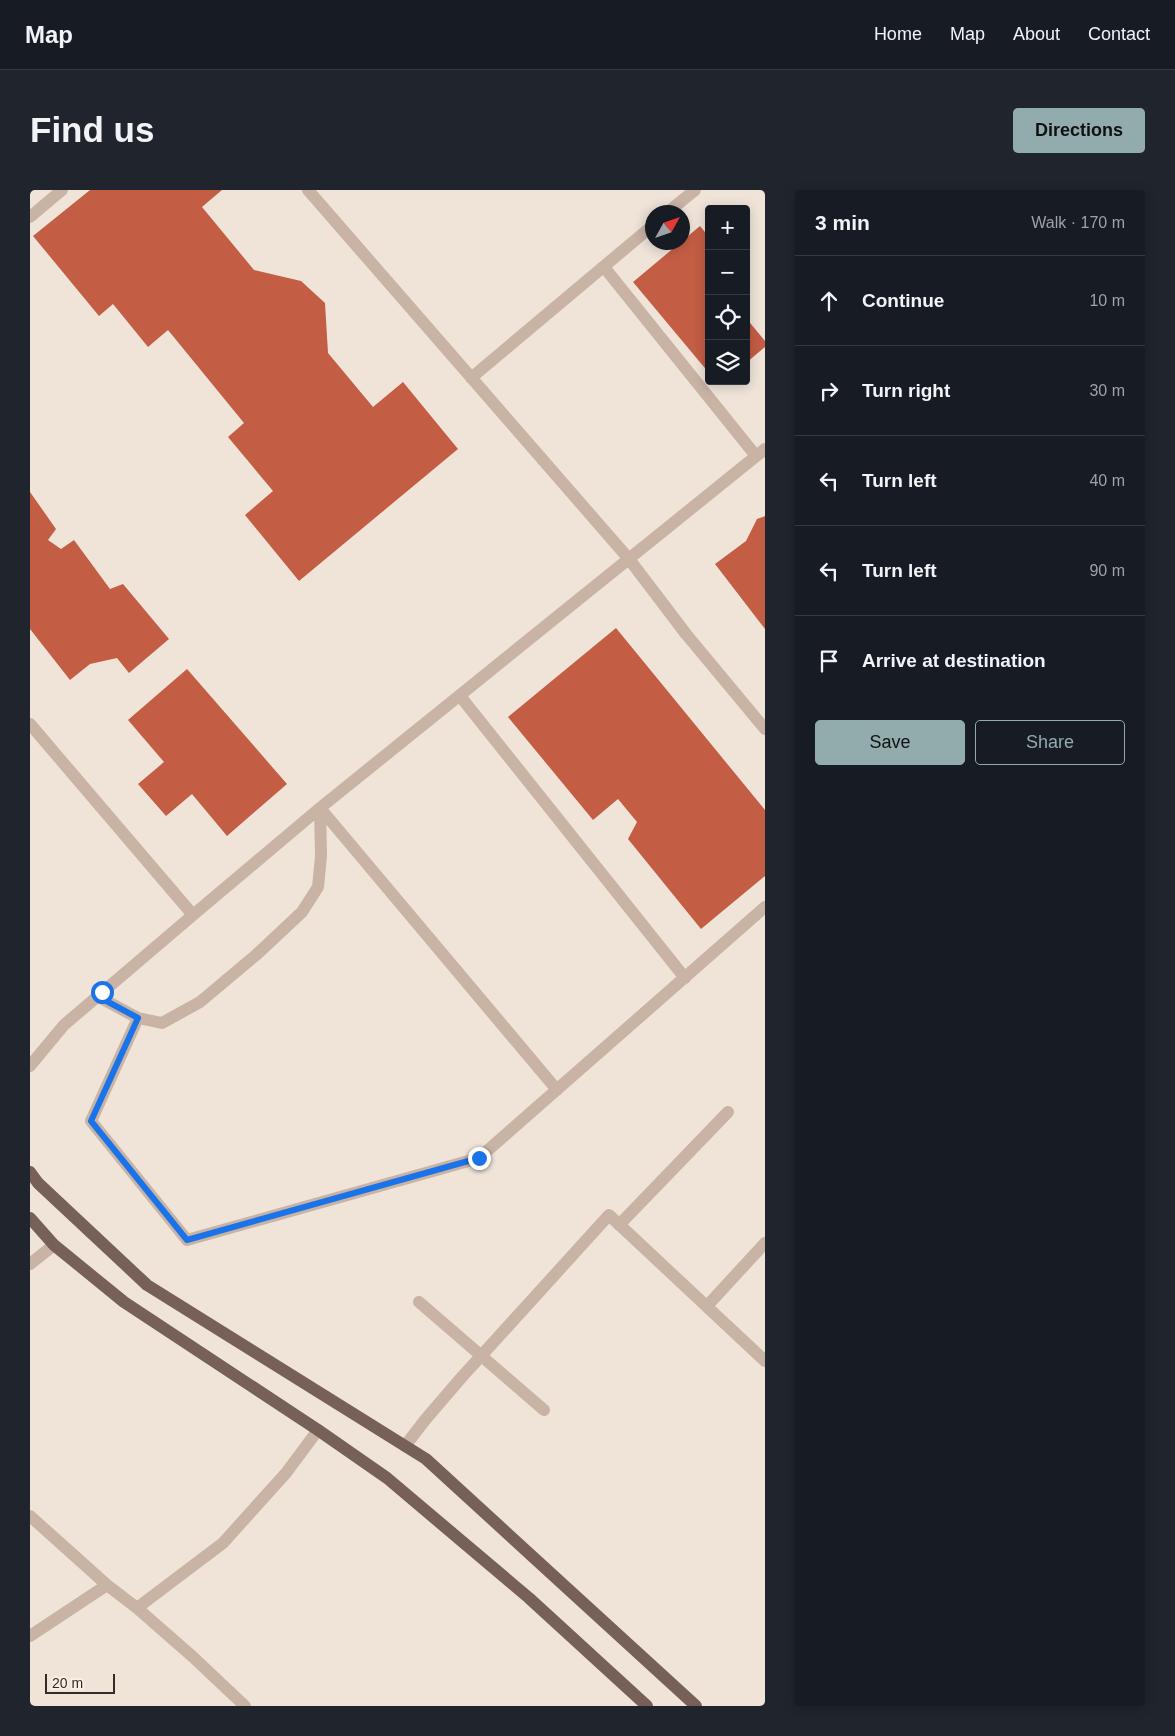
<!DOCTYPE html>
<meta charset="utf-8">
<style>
:root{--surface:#171b24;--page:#20242c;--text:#f1f3f6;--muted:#9ea1a6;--line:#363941;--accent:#92abad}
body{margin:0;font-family:Arial,sans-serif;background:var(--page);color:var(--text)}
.controls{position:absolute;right:15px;top:15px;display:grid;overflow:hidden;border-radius:5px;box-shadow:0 2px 12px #0003}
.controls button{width:45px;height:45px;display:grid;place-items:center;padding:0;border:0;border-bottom:1px solid var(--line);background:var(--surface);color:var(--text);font:25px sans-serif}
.compass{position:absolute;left:615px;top:15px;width:45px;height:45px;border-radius:50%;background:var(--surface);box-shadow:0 2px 12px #0003;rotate:50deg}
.scale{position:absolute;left:15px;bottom:12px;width:70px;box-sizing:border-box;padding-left:5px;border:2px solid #342a26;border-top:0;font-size:14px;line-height:18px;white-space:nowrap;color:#342a26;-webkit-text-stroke:4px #f8efe5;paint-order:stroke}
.stop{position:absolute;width:15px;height:15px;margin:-11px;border:4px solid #1a73e8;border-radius:50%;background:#fff}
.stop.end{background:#1a73e8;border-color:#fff;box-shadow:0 1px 5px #0008}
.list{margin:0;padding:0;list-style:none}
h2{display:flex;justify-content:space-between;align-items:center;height:65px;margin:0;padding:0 20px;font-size:21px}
h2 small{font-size:16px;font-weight:400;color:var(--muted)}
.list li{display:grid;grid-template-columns:32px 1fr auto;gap:15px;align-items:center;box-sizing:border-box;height:90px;padding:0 20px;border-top:1px solid var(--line)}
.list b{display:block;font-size:19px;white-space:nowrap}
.list em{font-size:16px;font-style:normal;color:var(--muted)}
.actions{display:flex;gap:10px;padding:15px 20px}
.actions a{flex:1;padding:11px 0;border:1px solid var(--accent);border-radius:5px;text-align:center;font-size:18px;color:var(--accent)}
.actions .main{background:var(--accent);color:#111}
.icon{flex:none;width:28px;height:28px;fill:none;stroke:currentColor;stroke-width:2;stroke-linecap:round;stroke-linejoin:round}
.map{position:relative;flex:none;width:735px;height:1516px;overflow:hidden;border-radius:5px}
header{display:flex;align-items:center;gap:30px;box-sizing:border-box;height:70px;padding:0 25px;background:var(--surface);border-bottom:1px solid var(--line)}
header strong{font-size:24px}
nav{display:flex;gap:28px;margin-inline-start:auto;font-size:18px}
.intro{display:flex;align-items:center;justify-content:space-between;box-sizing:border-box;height:120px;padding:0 30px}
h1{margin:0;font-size:35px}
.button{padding:12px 22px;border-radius:5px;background:var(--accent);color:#111;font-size:18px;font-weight:700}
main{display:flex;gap:30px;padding:0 30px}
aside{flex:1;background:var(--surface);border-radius:5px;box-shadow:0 2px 12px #0003}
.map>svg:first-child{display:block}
.building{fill:#c35d44}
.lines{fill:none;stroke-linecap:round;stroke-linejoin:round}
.minor{stroke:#c8b3a5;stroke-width:12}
.major{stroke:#766058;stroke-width:12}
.route{stroke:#1a73e8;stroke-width:6}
</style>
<header>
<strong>Map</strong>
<nav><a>Home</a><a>Map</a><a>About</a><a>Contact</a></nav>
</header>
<div class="intro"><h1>Find us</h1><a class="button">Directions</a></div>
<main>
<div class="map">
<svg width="735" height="1516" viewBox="0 0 735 1516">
<rect width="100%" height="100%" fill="#f0e4d9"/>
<path class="building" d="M 60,0 L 192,0 L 172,17 L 224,80 L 271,91 L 295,113 L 298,163 L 343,217 L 373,192 L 428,259 L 269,391 L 215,325 L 243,301 L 198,247 L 214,233 L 138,140 L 118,157 L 83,114 L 69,126 L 3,46 Z
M 670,36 L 679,47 L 679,183 L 603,92 Z
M 716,128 L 735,151 L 735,157 L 716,173 Z
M 0,302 L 26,339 L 18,350 L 31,359 L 44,350 L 80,399 L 93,394 L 139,449 L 99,483 L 87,468 L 60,474 L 40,490 L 0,439 Z
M 735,326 L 735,439 L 685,374 L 716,351 L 727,329 Z
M 586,438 L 735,620 L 735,686 L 671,739 L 598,649 L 607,632 L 588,609 L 563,630 L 478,527 Z
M 157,479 L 257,594 L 197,646 L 162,604 L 136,626 L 108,594 L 134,572 L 98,530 Z"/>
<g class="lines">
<path class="minor" d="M 278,0 L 599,369 L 656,444 L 735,539
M 638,22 L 665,0
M 0,27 L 32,0
M 574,77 L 726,266
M 441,188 L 622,36
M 430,506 L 655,788
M 0,534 L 163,725
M 290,618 L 527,900
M 67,806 L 108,828 L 132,833 L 170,812 L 226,765 L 272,722 L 288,697 L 291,666 L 290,618
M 108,828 L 61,931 L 157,1050 L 449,968 L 735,717
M 0,876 L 34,835 L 163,725 L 290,618 L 735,259
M 589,1035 L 698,922
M 0,1074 L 24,1055
M 389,1112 L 514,1220
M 677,1116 L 735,1053
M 375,1256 L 395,1230 L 431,1188 L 579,1025 L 735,1171
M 0,1326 L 77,1395 L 107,1418 L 163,1467 L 215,1516
M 107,1418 L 193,1353 L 256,1283 L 288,1240
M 0,1446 L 77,1395"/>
<path class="major" d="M 0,982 L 8,993 L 117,1095 L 396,1269 L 666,1516
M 0,1028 L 24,1055 L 94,1112 L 288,1240 L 357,1288 L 499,1408 L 617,1516"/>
</g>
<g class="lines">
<path class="route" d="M 72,802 L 67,806 L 108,828 L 61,931 L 157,1050 L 449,968"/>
</g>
</svg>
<div class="controls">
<button>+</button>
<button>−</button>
<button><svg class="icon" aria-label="locate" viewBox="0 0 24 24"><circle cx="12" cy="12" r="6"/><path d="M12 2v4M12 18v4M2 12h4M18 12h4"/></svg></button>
<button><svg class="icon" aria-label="layers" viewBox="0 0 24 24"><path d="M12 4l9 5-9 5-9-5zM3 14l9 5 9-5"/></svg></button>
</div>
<svg class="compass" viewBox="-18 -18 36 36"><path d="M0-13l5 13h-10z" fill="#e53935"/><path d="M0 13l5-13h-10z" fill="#9ea1a6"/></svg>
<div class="scale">20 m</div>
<div class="stop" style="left:72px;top:802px"></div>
<div class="stop end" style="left:449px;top:968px"></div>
</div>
<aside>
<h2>3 min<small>Walk · 170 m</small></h2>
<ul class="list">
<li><svg class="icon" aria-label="ahead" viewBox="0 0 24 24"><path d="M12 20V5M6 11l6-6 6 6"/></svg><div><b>Continue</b></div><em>10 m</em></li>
<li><svg class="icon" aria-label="right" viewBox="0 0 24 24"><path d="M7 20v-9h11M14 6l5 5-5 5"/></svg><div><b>Turn right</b></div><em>30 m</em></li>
<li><svg class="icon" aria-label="left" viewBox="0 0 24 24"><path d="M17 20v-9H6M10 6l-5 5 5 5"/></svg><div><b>Turn left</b></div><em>40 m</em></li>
<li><svg class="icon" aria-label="left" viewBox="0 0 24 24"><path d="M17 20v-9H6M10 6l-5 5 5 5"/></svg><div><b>Turn left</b></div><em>90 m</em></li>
<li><svg class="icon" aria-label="arrive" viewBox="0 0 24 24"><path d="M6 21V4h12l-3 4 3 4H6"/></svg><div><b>Arrive at destination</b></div></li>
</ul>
<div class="actions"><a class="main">Save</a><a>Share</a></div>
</aside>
</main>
